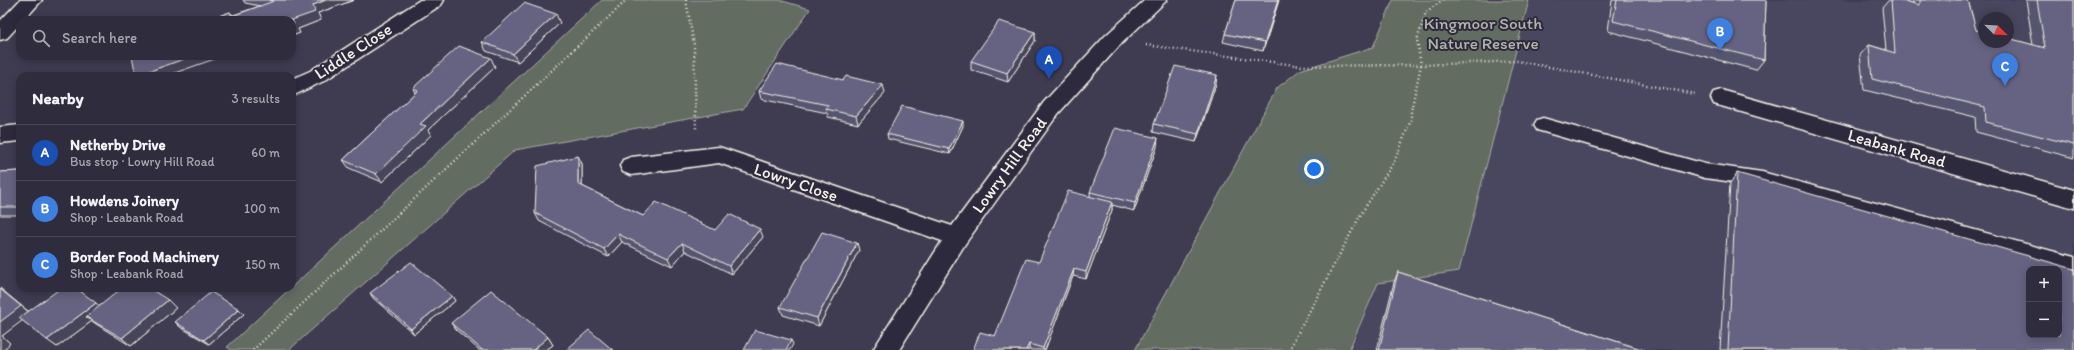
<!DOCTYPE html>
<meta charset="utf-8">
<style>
:root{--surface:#2f2c3d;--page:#3b3848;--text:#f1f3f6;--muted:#a7a7b0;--line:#4a4857;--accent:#8abfa5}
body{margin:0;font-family:Itim,sans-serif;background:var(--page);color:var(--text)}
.controls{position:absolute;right:12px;bottom:12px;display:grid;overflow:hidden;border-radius:8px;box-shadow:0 2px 10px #0003}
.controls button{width:36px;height:36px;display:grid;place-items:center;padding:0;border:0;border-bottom:1px solid var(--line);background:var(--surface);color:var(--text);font:20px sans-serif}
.compass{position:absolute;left:1978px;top:12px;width:36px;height:36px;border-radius:50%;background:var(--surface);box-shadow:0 2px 10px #0003;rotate:114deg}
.you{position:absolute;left:1314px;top:169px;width:14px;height:14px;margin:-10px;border:3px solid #fff;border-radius:50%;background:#1a73e8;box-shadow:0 0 0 6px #1a73e833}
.badge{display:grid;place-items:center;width:26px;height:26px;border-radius:50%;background:var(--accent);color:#fff;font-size:13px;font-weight:700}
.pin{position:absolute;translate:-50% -33px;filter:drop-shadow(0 1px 2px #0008)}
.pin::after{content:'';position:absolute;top:21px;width:14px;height:12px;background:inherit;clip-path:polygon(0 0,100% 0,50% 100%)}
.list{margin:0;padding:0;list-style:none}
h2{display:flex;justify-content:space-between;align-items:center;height:52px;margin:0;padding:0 16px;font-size:17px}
h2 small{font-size:13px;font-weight:400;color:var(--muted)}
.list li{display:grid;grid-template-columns:26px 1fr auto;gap:12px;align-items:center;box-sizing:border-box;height:56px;padding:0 16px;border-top:1px solid var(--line)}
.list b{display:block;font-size:15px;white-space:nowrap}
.list p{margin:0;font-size:13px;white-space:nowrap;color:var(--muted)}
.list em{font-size:13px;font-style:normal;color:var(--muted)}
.icon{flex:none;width:22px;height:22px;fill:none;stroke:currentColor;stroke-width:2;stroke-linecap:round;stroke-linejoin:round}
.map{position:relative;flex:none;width:2074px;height:350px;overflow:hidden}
.search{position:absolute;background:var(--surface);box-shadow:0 2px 10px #0003;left:16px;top:16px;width:280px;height:44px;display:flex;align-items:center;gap:10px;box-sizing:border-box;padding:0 14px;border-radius:12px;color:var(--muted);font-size:15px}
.panel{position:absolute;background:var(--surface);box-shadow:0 2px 10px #0003;left:16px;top:72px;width:280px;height:220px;border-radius:12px}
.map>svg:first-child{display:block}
.built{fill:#4a475f;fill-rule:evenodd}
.green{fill:#626c61;stroke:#abaea4}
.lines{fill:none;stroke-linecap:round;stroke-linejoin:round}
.service-casing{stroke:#f4f1e8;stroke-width:3}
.minor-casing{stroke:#f4f1e8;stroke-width:3}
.path{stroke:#f4f1e8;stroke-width:2.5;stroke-dasharray:1 3;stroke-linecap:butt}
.service{fill:#2f2a3d;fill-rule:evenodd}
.minor{fill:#2f2a3d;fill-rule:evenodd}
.wall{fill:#57556f;stroke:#f4f1e8}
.shaded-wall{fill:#47455a;stroke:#f4f1e8}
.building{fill:#656381;stroke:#f4f1e8;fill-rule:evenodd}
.labels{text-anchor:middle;stroke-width:4;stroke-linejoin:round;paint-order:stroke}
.park-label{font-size:17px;fill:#b2b5ab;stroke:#2f2a3d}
.street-label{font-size:17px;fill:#f4f1e8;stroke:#2f2a3d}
</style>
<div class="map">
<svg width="2074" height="350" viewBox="0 0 2074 350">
<rect width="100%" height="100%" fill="#3f3b51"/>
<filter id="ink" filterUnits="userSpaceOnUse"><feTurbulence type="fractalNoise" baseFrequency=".025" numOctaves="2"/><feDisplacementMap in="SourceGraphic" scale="8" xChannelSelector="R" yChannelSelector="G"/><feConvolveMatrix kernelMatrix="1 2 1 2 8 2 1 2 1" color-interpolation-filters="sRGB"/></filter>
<g filter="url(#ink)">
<path class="built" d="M 1529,0 L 2074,0 L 2074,350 L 1351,350 L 1377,283 L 1459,271 ZM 1984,18 L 2008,18 L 2008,42 L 1984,42 ZM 2029,269 L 2059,269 L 2059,335 L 2029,335 Z"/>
<path class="green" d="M 602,0 L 779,0 L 810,9 L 743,109 L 515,150 L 289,350 L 231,350 L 227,347 Z
M 1393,0 L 1529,0 L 1459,271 L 1378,283 L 1349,350 L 1135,350 L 1277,88 L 1300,70 L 1373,47 Z"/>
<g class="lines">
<defs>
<path id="service" d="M 1543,118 L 1705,164 L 1762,172 L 2074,257 L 2074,273 L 1762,186 L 1705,178 L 1537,130 L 1534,125 L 1537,120 Z"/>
<path id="minor" d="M 20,0 L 42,0 L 24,20 L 20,20 L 20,24 L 7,38 L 0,40 L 0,21 Z
M 420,0 L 444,0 L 441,5 L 324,81 L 292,96 L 292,79 L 310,71 Z
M 1145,0 L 1167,0 L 1119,46 L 1058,114 L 965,244 L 899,350 L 873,350 L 942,241 L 719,163 L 631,175 L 623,172 L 620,166 L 623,160 L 631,157 L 719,147 L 952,226 L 1044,102 L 1105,36 Z
M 1721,90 L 2074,190 L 2074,208 L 1714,104 L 1711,98 L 1714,92 Z
M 20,125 L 20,141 L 0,143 L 0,127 Z"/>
</defs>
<use href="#service" class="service-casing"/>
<use href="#minor" class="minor-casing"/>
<path class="path" d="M 686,0 L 694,45 L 696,131
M 1146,45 L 1302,66 L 1421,65 L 1517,61 L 1695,94
M 253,350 L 627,0
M 1289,350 L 1361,214 L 1394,162 L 1411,120 L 1411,111 L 1421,65 L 1417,40 L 1426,12 L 1443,0"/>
<use href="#service" class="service"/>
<use href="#minor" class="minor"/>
</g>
<path class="wall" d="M 243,0 L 354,0 L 318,13 L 321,20 L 298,29 L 300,33 L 292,36 L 292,20 L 207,20 L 230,12 L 233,15 L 260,6 L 245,3 Z
M 1236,0 L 1279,0 L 1263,51 L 1223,42 L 1225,34 Z
M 1612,0 L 1766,0 L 1764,60 L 1756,70 L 1608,31 Z
M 1889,0 L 1900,0 L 1913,3 L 1913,0 L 1968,0 L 1976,30 L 2033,45 L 2026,0 L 2074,0 L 2074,158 L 1976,132 L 1975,117 L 1864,90 L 1860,55 L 1869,45 L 1886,50 L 1882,8 Z
M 560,23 L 518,62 L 486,51 L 482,42 Z
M 1035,32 L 1035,41 L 1008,82 L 971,70 L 971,61 Z
M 495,67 L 428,130 L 431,135 L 382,182 L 349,168 L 343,160 L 415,93 L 413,88 Z
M 1216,84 L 1196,142 L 1153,132 L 1154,124 Z
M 759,91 L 885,93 L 858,124 L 828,117 L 827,113 L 761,99 Z
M 963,126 L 950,154 L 888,139 L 887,134 Z
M 1157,147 L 1134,211 L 1112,205 L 1112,210 L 1086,279 L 1073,276 L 1045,350 L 973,350 L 995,336 L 1039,262 L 1090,196 L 1090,192 Z
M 578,156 L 582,164 L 582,186 L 643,216 L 715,230 L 763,237 L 732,274 L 685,251 L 672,266 L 622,242 L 608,257 L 539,221 L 535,213 Z
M 20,171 L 20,215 L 0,215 L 0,172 Z
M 1737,173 L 2074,350 L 1720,350 L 1730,183 Z
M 859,250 L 819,326 L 783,315 L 780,307 Z
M 1398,272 L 1644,350 L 1377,350 L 1394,282 Z
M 5,293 L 28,311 L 99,306 L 176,308 L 131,346 L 96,324 L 92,321 L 57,347 L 22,320 L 2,336 L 10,343 L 0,350 Z
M 370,293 L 452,296 L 455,301 L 414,334 L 373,298 Z
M 244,314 L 209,344 L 180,327 L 175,322 Z
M 451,323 L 548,337 L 553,345 L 546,350 L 479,350 L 456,330 Z"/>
<path class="shaded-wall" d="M 326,0 L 354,0 L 318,13 L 321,20 L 298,29 L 300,33 L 292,36 L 292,20 L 313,5 Z
M 1278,0 L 1279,0 L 1263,51 L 1265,42 Z
M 556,14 L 560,23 L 518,62 L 513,54 Z
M 1035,32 L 1035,41 L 1008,82 L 1007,73 Z
M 192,56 L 223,56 L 166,76 L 136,76 Z
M 491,58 L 495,67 L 428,130 L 431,135 L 382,182 L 376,174 L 420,124 Z
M 1217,75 L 1216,84 L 1196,142 L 1198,134 Z
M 883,85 L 885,93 L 858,124 L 856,116 Z
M 963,121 L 963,126 L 950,154 L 949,149 Z
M 1158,138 L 1157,147 L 1134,211 L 1135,203 Z
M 578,156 L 582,164 L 582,192 L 578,184 Z
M 292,173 L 296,178 L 292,187 Z
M 1112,202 L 1112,210 L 1086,279 L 1086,272 Z
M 760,229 L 763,237 L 732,274 L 729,266 Z
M 618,234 L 622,242 L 608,257 L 604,249 Z
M 682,243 L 685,251 L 672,266 L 668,258 Z
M 857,243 L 859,250 L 819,326 L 817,318 Z
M 1074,269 L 1073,276 L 1045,350 L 1043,350 L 1043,348 Z
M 0,288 L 31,314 L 2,336 L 10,343 L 4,350 L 0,350 Z
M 452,296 L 455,301 L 414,334 L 411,329 Z
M 168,300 L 176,308 L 131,346 L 122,338 Z
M 96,303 L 105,311 L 86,317 L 92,321 L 57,347 L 47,340 Z
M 239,309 L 244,314 L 209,344 L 204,340 Z
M 548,337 L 553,345 L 546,350 L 533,350 Z
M 791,340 L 793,344 L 790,350 L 786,350 Z
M 1029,344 L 1029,350 L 1026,350 Z"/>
<path class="building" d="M 269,0 L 326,0 L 313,5 L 315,12 L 292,20 L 294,24 L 292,25 L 292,20 L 207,20 L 230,12 L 232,16 L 274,1 Z
M 1236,0 L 1278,0 L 1265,42 L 1225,34 Z
M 1617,0 L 1766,0 L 1764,60 L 1613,21 Z
M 1891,0 L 1900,0 L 1920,5 L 1920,0 L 1968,0 L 1976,30 L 1984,32 L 1984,42 L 2008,42 L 2008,38 L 2045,48 L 2037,0 L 2074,0 L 2074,145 L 1986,122 L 1985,107 L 1872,79 L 1869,45 L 1895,53 Z
M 524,3 L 556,14 L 513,54 L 482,42 Z
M 999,21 L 1035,32 L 1007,73 L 971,61 Z
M 459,46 L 491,58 L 420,124 L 426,126 L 376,174 L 343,160 L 418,90 L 413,88 Z
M 132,56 L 192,56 L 136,76 Z
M 777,64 L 843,80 L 846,76 L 883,85 L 856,116 L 826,109 L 828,105 L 759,91 Z
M 1175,66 L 1217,75 L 1198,134 L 1154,124 Z
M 902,106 L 963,121 L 949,149 L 887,134 Z
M 1115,128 L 1158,138 L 1135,203 L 1090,192 Z
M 578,156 L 578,184 L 643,216 L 656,202 L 715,230 L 729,214 L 760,229 L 729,266 L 682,243 L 668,258 L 618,234 L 604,249 L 535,213 L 537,166 Z
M 20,171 L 20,207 L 0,207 L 0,172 Z
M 1737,173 L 2074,269 L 2074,350 L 1728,350 ZM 2029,269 L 2059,269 L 2059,335 L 2029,335 Z
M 1068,191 L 1112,202 L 1086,272 L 1074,269 L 1043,348 L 1029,344 L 1026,350 L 973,350 L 980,332 L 995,336 L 1026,259 L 1039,262 Z
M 822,232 L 857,243 L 817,318 L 780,307 Z
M 411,262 L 452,296 L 411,329 L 370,293 Z
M 1398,272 L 1644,350 L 1379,350 Z
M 61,288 L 76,288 L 96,303 L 47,340 L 19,318 Z
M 122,288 L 149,288 L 168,300 L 122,338 L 86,317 Z
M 0,289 L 21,306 L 0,322 Z
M 491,290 L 548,337 L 533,350 L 482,350 L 451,323 Z
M 211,292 L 239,309 L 204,340 L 175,322 Z
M 589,330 L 613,350 L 566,350 Z
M 755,330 L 791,340 L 786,350 L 744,350 Z"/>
</g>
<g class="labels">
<g class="park-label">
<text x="1483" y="29">Kingmoor South<tspan x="1483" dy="20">Nature Reserve</tspan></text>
</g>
<g class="street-label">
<text transform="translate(353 51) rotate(-33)" y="6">Liddle Close</text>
<text transform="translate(1897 148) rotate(16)" y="6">Leabank Road</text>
<text transform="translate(1009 165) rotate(-54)" y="6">Lowry Hill Road</text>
<text transform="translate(796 182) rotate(19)" y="6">Lowry Close</text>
</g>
</g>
</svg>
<div class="controls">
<button>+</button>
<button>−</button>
</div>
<svg class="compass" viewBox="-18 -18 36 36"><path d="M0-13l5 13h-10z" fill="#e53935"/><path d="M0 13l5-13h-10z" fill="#a7a7b0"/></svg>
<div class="you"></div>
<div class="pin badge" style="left:1049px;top:79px;background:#1a4fb4">A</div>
<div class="pin badge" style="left:1720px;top:51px;background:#3f7fe0">B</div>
<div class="pin badge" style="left:2005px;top:86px;background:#3f7fe0">C</div>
<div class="search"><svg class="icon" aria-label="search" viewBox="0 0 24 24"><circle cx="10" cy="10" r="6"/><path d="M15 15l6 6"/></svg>Search here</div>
<section class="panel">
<h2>Nearby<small>3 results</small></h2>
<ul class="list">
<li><span class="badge" style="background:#1a4fb4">A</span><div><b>Netherby Drive</b><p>Bus stop · Lowry Hill Road</p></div><em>60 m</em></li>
<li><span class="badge" style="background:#3f7fe0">B</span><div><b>Howdens Joinery</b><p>Shop · Leabank Road</p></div><em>100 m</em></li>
<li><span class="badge" style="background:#3f7fe0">C</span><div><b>Border Food Machinery</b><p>Shop · Leabank Road</p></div><em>150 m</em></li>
</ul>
</section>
</div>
